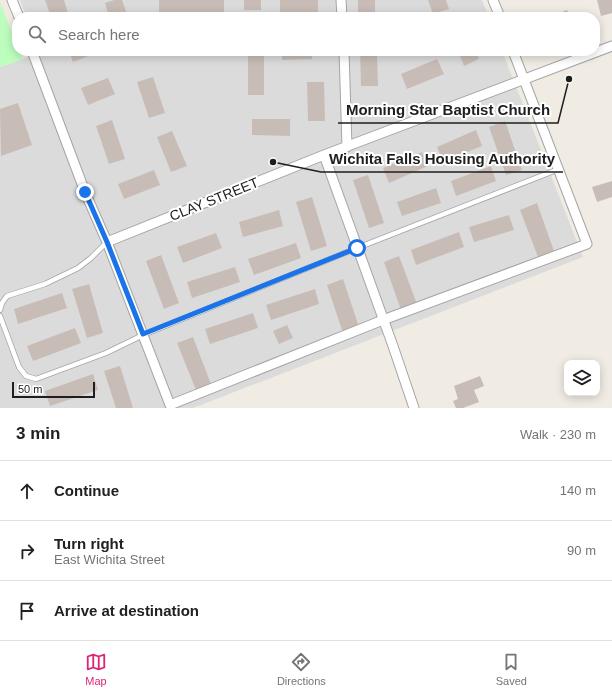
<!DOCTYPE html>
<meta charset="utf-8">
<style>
:root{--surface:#fff;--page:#f6f6f6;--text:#202124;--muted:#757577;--line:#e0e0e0;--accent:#db2777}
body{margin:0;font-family:Arial,sans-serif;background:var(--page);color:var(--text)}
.controls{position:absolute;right:12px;bottom:12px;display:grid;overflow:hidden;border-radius:8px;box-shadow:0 2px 10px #0003}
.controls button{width:36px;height:36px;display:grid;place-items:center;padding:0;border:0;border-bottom:1px solid var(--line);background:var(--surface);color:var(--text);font:20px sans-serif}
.scale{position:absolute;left:12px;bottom:10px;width:83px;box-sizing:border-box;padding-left:4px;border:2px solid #1e1e1e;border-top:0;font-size:11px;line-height:14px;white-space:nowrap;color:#1e1e1e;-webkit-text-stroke:3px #fff;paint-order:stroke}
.stop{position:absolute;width:12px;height:12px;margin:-9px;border:3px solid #1a73e8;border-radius:50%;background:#fff}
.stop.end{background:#1a73e8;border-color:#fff;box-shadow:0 1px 4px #0008}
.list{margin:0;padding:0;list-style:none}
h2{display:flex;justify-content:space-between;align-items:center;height:52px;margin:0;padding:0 16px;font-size:17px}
h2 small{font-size:13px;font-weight:400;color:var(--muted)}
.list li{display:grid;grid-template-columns:26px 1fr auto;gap:12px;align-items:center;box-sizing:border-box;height:60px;padding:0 16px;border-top:1px solid var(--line)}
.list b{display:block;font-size:15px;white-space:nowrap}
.list p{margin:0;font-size:13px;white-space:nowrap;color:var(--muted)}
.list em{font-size:13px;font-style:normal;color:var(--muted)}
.icon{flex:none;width:22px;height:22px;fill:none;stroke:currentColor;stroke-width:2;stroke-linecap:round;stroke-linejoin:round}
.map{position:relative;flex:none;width:612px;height:408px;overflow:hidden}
.search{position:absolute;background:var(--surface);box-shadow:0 2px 10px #0003;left:12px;right:12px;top:12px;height:44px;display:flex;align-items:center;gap:10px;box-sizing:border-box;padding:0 14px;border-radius:16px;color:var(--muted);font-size:15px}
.sheet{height:232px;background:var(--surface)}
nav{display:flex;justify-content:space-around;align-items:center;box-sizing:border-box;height:56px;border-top:1px solid var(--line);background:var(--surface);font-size:11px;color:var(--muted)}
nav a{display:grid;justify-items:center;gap:2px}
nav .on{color:var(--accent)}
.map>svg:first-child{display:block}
.residential{fill:#dcdbdb}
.park{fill:#bdfebf}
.building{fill:#c8bdb6}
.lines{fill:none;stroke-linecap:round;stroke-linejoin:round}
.service-casing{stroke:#a5a5a5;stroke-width:6}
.minor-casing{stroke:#a5a5a5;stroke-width:11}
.service{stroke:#fff;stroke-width:4.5}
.minor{stroke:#fff;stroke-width:9}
.route{stroke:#1a73e8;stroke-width:5}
.labels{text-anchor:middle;stroke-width:4;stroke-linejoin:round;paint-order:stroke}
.street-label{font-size:14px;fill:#1e1e1e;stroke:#fff}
.leader{fill:none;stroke:#1e1e1e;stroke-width:1.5}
.callout-dot{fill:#1e1e1e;stroke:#fff;stroke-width:1.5}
.callout-label{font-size:15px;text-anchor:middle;font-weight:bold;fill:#1e1e1e;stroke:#fff;stroke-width:4;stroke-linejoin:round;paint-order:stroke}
</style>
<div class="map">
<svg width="612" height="408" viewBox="0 0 612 408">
<rect width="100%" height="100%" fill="#f0ebe3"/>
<path class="residential" d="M 20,0 L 482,0 L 489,17 L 26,17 Z
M 39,51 L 502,51 L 583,257 L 193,408 L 0,408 L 0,67 L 40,53 Z"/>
<path class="park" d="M 0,2 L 17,45 L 17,51 L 19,51 L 23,59 L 0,67 Z"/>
<path class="building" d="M 45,0 L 64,0 L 69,17 L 51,17 Z
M 114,0 L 122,0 L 128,17 L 109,17 L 105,3 Z
M 159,0 L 224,0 L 224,14 L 159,14 Z
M 244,0 L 261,0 L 261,10 L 244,10 Z
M 280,0 L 318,0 L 318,13 L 280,14 Z
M 358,0 L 375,0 L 375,17 L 358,17 Z
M 428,0 L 446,0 L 449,9 L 433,14 Z
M 597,0 L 612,0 L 612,13 L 601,16 Z
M 567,10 L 570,17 L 554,17 L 553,16 Z
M 69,51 L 101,51 L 73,62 Z
M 282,51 L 312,51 L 312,59 L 282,60 Z
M 360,51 L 377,51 L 378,86 L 361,86 Z
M 458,51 L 476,51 L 479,59 L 464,66 Z
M 248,55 L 264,55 L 264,95 L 248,95 Z
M 437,59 L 444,74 L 407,89 L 401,74 Z
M 153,77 L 165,113 L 149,118 L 137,82 Z
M 108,78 L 115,94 L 88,105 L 81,88 Z
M 307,82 L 324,82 L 325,121 L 308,121 Z
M 18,103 L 32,145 L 1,156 L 0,109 Z
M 252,119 L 290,119 L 290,136 L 252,135 Z
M 112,120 L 125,159 L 109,164 L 96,126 Z
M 505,121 L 522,170 L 506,175 L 489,127 Z
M 476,130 L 482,146 L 443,162 L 437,147 Z
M 172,131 L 187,166 L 171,172 L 157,137 Z
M 422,152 L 428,166 L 389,183 L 383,168 Z
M 491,166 L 496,181 L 456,196 L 451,181 Z
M 154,170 L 160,185 L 124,199 L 118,184 Z
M 368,175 L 384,223 L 369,228 L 353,180 Z
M 612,181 L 612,197 L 597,202 L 592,187 Z
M 436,188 L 441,203 L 402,216 L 397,202 Z
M 312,197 L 327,246 L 311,251 L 296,202 Z
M 537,203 L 554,251 L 538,257 L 520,210 Z
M 279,210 L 283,226 L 243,237 L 239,222 Z
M 509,215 L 514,230 L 474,242 L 469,227 Z
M 459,232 L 464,247 L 416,265 L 411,250 Z
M 216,233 L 222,248 L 183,263 L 177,247 Z
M 296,243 L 301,258 L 254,275 L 248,259 Z
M 161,255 L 179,303 L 164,309 L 146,261 Z
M 399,256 L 417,304 L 401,310 L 384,262 Z
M 235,267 L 240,282 L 192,298 L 187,282 Z
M 343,279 L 359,327 L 343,333 L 327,285 Z
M 89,284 L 103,333 L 87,338 L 72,289 Z
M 315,289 L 319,304 L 271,320 L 266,305 Z
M 62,293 L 67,308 L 18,324 L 14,309 Z
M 253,313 L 258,328 L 210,344 L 205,329 Z
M 287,325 L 293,338 L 279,344 L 273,331 Z
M 75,328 L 81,343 L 33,361 L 27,346 Z
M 193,337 L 211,384 L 196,390 L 177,343 Z
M 120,366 L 133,408 L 116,408 L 104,371 Z
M 93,374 L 98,390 L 50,406 L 45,391 Z
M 480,376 L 484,386 L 474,390 L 479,402 L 463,408 L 456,408 L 453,401 L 458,399 L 454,386 Z"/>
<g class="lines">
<defs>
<path id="service" d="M 0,310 L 2,303 L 7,296 L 45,284 L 78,268 L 91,258 L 107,242
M 0,316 L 19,367 L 26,376 L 36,379 L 106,353 L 143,335 L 357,248 L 559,169"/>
<path id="minor" d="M 12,0 L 19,17
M 341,0 L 342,17
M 493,0 L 500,17
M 32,51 L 85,192 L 107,242 L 170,405 L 383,320 L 587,244 L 513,51
M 344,51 L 347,147
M 324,155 L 393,346 L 414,408
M 107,242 L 324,155 L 612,46"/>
</defs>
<use href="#service" class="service-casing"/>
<use href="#minor" class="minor-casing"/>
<use href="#service" class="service"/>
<use href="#minor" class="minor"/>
</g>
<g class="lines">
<path class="route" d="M 85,192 L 107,242 L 143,334 L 357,248"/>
</g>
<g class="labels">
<g class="street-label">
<text transform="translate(214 199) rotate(-22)" y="5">CLAY STREET</text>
</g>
</g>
<path class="leader" d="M569 79L558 123H338M273 162L321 172H563"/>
<g class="callout-dot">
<circle cx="569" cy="79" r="4"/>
<circle cx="273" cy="162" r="4"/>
</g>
<g class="callout-label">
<text x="448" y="115">Morning Star Baptist Church</text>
<text x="442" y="164">Wichita Falls Housing Authority</text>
</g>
</svg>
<div class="controls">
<button><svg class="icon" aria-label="layers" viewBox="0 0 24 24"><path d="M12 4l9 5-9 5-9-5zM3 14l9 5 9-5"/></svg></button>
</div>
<div class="scale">50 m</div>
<div class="stop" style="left:357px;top:248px"></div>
<div class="stop end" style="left:85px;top:192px"></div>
<div class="search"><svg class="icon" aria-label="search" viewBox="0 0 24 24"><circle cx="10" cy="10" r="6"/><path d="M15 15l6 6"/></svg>Search here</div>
</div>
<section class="sheet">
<h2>3 min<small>Walk · 230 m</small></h2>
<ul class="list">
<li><svg class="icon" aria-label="ahead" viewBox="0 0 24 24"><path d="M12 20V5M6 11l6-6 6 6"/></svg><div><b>Continue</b></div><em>140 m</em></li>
<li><svg class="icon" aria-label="right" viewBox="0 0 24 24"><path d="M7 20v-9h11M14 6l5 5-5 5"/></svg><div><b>Turn right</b><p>East Wichita Street</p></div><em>90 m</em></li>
<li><svg class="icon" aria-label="arrive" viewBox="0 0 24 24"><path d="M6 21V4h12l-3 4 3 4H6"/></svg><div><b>Arrive at destination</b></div></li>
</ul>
</section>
<nav>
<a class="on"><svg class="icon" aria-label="map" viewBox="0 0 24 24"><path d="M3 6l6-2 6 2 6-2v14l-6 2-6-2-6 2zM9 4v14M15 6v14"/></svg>Map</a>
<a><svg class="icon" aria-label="directions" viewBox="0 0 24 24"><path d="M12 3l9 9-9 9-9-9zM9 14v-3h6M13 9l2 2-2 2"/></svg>Directions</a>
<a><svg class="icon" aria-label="saved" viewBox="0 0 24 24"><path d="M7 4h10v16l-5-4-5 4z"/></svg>Saved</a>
</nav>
